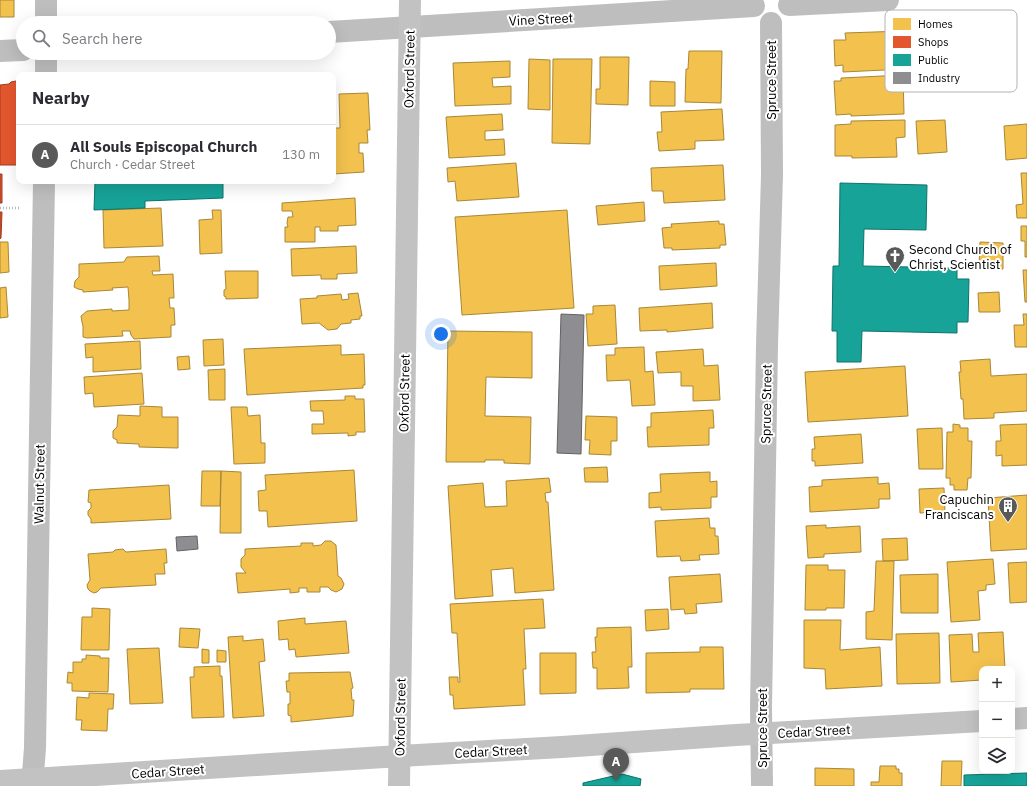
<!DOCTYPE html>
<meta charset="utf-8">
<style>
:root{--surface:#fff;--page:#f7f7f7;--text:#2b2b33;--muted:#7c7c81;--line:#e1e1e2;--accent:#595959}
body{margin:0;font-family:"IBM Plex Sans",sans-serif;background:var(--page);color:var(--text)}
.controls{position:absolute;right:12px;bottom:12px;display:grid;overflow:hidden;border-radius:8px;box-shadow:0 4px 16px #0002}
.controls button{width:36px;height:36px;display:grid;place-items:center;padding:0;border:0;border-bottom:1px solid var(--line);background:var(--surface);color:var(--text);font:20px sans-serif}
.you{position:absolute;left:441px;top:334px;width:14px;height:14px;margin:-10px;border:3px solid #fff;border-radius:50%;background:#1a73e8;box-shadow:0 0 0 6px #1a73e833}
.badge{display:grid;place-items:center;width:26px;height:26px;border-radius:50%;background:var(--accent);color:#fff;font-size:13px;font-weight:700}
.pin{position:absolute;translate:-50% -33px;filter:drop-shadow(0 1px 2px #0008)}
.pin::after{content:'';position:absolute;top:21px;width:14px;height:12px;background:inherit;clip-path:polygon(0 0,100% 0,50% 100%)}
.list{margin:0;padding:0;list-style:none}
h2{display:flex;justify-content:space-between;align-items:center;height:52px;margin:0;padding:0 16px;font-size:17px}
h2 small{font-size:13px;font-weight:400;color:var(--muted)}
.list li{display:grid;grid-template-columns:26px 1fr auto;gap:12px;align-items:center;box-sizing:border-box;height:60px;padding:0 16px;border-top:1px solid var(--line)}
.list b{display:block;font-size:15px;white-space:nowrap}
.list p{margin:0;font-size:13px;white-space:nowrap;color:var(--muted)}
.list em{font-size:13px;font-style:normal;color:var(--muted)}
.icon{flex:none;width:22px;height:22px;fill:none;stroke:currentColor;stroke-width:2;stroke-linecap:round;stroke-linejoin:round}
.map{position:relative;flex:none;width:1027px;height:786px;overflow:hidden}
.search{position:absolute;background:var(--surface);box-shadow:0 4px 16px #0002;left:16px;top:16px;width:320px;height:44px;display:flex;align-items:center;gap:10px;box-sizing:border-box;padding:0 14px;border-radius:22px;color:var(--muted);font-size:15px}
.panel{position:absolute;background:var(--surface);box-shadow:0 4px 16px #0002;left:16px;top:72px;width:320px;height:112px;border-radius:8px}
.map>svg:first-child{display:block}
.homes{fill:#f2c14e;stroke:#a98737}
.shops{fill:#e4572e;stroke:#a03d20}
.public{fill:#17a398;stroke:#10726a}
.industry{fill:#8d8d92;stroke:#636366}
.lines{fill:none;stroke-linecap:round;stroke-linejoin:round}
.path{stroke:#b8b8b8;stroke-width:2.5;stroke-dasharray:1 2;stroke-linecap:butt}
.street{stroke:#bebebe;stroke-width:22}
.secondary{stroke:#c2c2c2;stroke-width:22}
.labels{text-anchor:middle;stroke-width:4;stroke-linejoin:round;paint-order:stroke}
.street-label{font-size:13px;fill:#000;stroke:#fff}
.poi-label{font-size:13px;fill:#000;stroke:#fff;text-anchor:start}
.key{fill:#fff;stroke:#b2b2b2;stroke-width:1}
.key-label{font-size:11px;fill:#000}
</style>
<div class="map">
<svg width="1027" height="786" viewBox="0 0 1027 786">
<rect width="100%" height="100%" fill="#fff"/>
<path class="homes" d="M 0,0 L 14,0 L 14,17 L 0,17 Z
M 903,31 L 905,69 L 843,72 L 843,65 L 835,66 L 834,40 L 846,40 L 845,33 Z
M 689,51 L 722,51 L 721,103 L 685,102 L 686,69 L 688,69 Z
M 600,57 L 629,57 L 628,105 L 596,104 L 596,89 L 600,89 Z
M 529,59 L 550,60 L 550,110 L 528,109 Z
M 553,59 L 592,59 L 590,144 L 552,143 Z
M 510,61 L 510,77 L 492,78 L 493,87 L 511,86 L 511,104 L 455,106 L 453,63 Z
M 903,75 L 904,114 L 851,116 L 851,114 L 836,115 L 834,81 L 841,81 L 841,78 Z
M 650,81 L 675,82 L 675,106 L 650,106 Z
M 368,93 L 370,130 L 367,130 L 368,143 L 359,143 L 359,153 L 363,153 L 364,172 L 333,174 L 333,128 L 340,128 L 339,94 Z
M 722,109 L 724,140 L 695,141 L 695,149 L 659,151 L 657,132 L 662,132 L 661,112 Z
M 502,114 L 503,130 L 485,131 L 485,140 L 504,139 L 505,155 L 449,158 L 446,117 Z
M 905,120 L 905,137 L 896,138 L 897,157 L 852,158 L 852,156 L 835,156 L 835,125 L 851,124 L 851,121 Z
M 945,120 L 947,152 L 918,154 L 916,121 Z
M 1027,124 L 1027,158 L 1006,160 L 1004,126 Z
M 516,163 L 519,197 L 457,201 L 455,181 L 448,182 L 447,168 Z
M 723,165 L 725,200 L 664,203 L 663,191 L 652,191 L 651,168 Z
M 1021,173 L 1027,173 L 1027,218 L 1017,218 L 1016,205 L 1023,204 Z
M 355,198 L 356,225 L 338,226 L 338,231 L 320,231 L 320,227 L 315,227 L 315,242 L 285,242 L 285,227 L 288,227 L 287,223 L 288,217 L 293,217 L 292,211 L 282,211 L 282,203 Z
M 644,202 L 645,221 L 598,225 L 596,206 Z
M 161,208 L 163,246 L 104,248 L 103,210 Z
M 212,210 L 221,210 L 222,253 L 200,254 L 199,220 L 213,219 Z
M 567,210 L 574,308 L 462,315 L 455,217 Z
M 719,221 L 719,224 L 724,224 L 726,245 L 720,245 L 720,248 L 672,250 L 672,248 L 664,248 L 662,228 L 672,227 L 671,224 Z
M 1021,226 L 1027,226 L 1027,257 L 1025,257 L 1025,241 L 1021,241 Z
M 0,242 L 8,242 L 9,272 L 0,273 Z
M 980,242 L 1003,243 L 1003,269 L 979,268 Z
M 356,246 L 357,273 L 337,274 L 337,279 L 321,279 L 321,275 L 292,276 L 291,249 Z
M 159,256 L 160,271 L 152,271 L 153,275 L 173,274 L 174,298 L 169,298 L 170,308 L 174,308 L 175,325 L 171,325 L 171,337 L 134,339 L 131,335 L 130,331 L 122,331 L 123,336 L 87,338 L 83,337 L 83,326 L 82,322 L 81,316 L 87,311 L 112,309 L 112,311 L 129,310 L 129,300 L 128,287 L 112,288 L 113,290 L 83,292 L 83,290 L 78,289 L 74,287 L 75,281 L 79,277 L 79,264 L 124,262 L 127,257 Z
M 716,263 L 717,286 L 660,290 L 659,266 Z
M 1023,270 L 1027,270 L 1027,302 L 1025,302 Z
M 225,271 L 258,271 L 258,298 L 226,299 L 226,297 L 224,296 L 224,290 L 226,289 Z
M 6,287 L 8,317 L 0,318 L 0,288 Z
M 999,292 L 1000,312 L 979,312 L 978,293 Z
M 358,293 L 362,316 L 360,316 L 360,319 L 351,320 L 351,323 L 341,324 L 337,329 L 328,330 L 319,323 L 302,324 L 300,299 L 317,298 L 317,296 L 341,294 L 342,300 L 349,299 L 348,294 Z
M 712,303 L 713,328 L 667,332 L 667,330 L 640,331 L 639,308 Z
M 615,305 L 617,344 L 588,346 L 586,314 L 593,314 L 593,306 Z
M 1023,314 L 1027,314 L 1027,347 L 1015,347 L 1014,325 L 1024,325 Z
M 448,331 L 532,332 L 532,378 L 486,377 L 485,416 L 531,417 L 530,464 L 504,463 L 504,460 L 485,460 L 485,462 L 446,462 Z
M 223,339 L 224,365 L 204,366 L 203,340 Z
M 140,341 L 141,369 L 93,372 L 93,357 L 86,358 L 85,344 Z
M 337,345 L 341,345 L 341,355 L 364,354 L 365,385 L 363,385 L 363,388 L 247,395 L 244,349 Z
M 644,347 L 645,372 L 653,371 L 655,405 L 632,406 L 630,380 L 607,381 L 606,355 L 615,355 L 615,348 Z
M 703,349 L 704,366 L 718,365 L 720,400 L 693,401 L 693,386 L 681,386 L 681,372 L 658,373 L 656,352 Z
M 189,356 L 190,369 L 178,370 L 177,357 Z
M 990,359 L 991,376 L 1027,374 L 1027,411 L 994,413 L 994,418 L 964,419 L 963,399 L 961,399 L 959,372 L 961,372 L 960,361 Z
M 905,366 L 908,416 L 808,422 L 805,372 Z
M 225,369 L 225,400 L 209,400 L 208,370 Z
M 142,373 L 144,404 L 94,407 L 93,393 L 85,394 L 84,377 Z
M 345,396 L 355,396 L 355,399 L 364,399 L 365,432 L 356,432 L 356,435 L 348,436 L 348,433 L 312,434 L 312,424 L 324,424 L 323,411 L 311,411 L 310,401 L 345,400 Z
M 140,406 L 162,407 L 162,417 L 178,417 L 178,448 L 139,447 L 139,444 L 117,443 L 117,440 L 113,438 L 113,431 L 117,427 L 118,415 L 140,416 Z
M 231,407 L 247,407 L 248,416 L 260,415 L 261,443 L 265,443 L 265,463 L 234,464 Z
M 713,410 L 714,428 L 709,428 L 709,445 L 648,447 L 647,427 L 651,427 L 651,413 Z
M 586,416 L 617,417 L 617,441 L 611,441 L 611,455 L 589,454 L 590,440 L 585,440 Z
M 953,424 L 960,425 L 960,428 L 968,428 L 968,441 L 972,441 L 971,478 L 968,478 L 967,490 L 954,490 L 954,485 L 950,485 L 950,478 L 946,478 L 947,432 L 953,432 Z
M 1027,424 L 1027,465 L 1002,466 L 1002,455 L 996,456 L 996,441 L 1001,441 L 1000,425 Z
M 942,428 L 943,469 L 919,469 L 917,429 Z
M 861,434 L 863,463 L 815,466 L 815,461 L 812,461 L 812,449 L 815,449 L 814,437 Z
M 607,467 L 608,482 L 585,482 L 584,468 Z
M 354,470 L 357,521 L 268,527 L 267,511 L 259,511 L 258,491 L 266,490 L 265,475 Z
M 202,471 L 221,471 L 220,506 L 201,506 Z
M 221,471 L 241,472 L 241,533 L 220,533 Z
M 710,472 L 710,482 L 717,481 L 717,497 L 711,497 L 711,508 L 661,510 L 661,507 L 649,508 L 649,493 L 661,492 L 660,474 Z
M 878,477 L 878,484 L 889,483 L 890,499 L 879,499 L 879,508 L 810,512 L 809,487 L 822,486 L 822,480 Z
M 549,478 L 551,492 L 545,493 L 546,502 L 548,502 L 554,590 L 515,593 L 513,568 L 491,570 L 493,596 L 455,599 L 448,486 L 483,483 L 485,507 L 507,506 L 506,481 Z
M 169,485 L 171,519 L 91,523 L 91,519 L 88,515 L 88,511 L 91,508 L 91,503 L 88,502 L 89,490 Z
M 944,488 L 945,512 L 920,513 L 919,489 Z
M 1027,495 L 1027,549 L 991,551 L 988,498 Z
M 709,518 L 710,528 L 715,528 L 715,536 L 718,536 L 719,554 L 699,555 L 700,560 L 681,561 L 680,556 L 657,557 L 655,521 Z
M 826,525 L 826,528 L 860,526 L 861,552 L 824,554 L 824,557 L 808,558 L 806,526 Z
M 907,538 L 908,560 L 883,561 L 882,539 Z
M 325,541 L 331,541 L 336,545 L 338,576 L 341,578 L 344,584 L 342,589 L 336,592 L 331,590 L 328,587 L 320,587 L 320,592 L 307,592 L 307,588 L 299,588 L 299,592 L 290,593 L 290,589 L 238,593 L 236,573 L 246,573 L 241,567 L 241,559 L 245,555 L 245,549 L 301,546 L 301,543 L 313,543 L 313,546 L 321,545 Z
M 123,549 L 126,552 L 166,549 L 167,563 L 164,563 L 165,574 L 155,574 L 156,585 L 101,588 L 97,592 L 94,593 L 90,591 L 88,589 L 87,585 L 90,580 L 88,554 L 113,552 L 115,550 Z
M 993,559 L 995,584 L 986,585 L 986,590 L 978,591 L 980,620 L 951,622 L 947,562 Z
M 876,561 L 894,561 L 892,640 L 866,639 L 866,612 L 874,611 Z
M 1027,562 L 1027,602 L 1010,603 L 1008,563 Z
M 806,565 L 828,565 L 828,570 L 845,570 L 844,608 L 826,608 L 826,610 L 805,610 Z
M 720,574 L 722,602 L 696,604 L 697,613 L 685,614 L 684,609 L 671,610 L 669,577 Z
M 938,574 L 938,613 L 901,613 L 900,575 Z
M 543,599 L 545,628 L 524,629 L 526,669 L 523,669 L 525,705 L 454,709 L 453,695 L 450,695 L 449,677 L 458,677 L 458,682 L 460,682 L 457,633 L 452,633 L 450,604 Z
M 92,608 L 110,609 L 109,650 L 81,650 L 82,617 L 92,617 Z
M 668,609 L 669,629 L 646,631 L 645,610 Z
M 305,618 L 305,624 L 346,621 L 349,653 L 296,657 L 295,649 L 289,650 L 288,639 L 279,640 L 278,621 Z
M 804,620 L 841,620 L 840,650 L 880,647 L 882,686 L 826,689 L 825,669 L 804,668 Z
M 631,627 L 632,667 L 628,667 L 629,688 L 597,689 L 597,668 L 593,668 L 592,652 L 596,652 L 595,637 L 597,637 L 597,628 Z
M 180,628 L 200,629 L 198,648 L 179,647 Z
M 1003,632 L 1005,669 L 982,669 L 982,680 L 951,682 L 949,635 L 972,634 L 973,652 L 979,652 L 978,633 Z
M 939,633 L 940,683 L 897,684 L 896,634 Z
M 243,636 L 243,641 L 263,639 L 265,661 L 259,662 L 264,716 L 233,718 L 228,637 Z
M 700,647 L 723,647 L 724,689 L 690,689 L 690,692 L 646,693 L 646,653 L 700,652 Z
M 159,648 L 163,703 L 130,704 L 127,649 Z
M 202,649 L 209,650 L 209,663 L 202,663 Z
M 217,650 L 226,651 L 226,662 L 217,662 Z
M 540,653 L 576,653 L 576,693 L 540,694 Z
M 86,655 L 100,656 L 100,658 L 109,658 L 108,692 L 72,691 L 72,683 L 67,683 L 68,672 L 73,673 L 73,662 L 82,662 L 82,659 L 86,659 Z
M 220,666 L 220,676 L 222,676 L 224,717 L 192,718 L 190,677 L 194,677 L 194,667 Z
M 350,672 L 353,688 L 351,689 L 352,700 L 354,700 L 353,716 L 291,722 L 291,716 L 288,715 L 288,704 L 290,704 L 290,692 L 287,692 L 286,681 L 289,681 L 289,673 Z
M 89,693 L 114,694 L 113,709 L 108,709 L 107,731 L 81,730 L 82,720 L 76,720 L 77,697 L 89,698 Z
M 942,761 L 962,761 L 961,786 L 941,786 Z
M 880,766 L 896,766 L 896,769 L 899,769 L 899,773 L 902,773 L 902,786 L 871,786 L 871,782 L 879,782 Z
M 815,768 L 854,769 L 854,786 L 815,786 Z"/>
<path class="shops" d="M 16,81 L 19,83 L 19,165 L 0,165 L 0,85 L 9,84 L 11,82 Z
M 0,174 L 2,174 L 2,203 L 0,203 Z
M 0,212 L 2,212 L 1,238 L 0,239 Z"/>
<path class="public" d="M 95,181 L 223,181 L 223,198 L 145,201 L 145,208 L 94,210 Z
M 840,183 L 927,185 L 926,230 L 864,229 L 863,266 L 957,268 L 957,279 L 969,279 L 968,322 L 957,322 L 957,333 L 862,331 L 861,362 L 837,362 L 837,331 L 832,331 L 833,266 L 839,266 Z
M 1027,773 L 1027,786 L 964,786 L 964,775 Z
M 622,774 L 641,779 L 640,786 L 583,786 L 583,783 Z"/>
<path class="industry" d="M 561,314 L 584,315 L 581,454 L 557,453 Z
M 197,536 L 198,549 L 177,551 L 176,537 Z"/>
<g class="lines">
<path class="path" d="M 0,208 L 21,208"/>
<path class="street" d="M 789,5 L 888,0
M 46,23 L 46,0
M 329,32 L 754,6
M 0,51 L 23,50
M 46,75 L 46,53
M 32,786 L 35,748 L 44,181
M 762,786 L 761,708 L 767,345 L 772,175 L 771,23"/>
<path class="secondary" d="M 1012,719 L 1027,718
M 0,781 L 400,756 L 562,747 L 736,735 L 982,721
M 399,786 L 410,0"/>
</g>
<defs>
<symbol id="church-pin" viewBox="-11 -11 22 30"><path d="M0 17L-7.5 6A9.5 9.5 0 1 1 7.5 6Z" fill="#595959" stroke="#fff"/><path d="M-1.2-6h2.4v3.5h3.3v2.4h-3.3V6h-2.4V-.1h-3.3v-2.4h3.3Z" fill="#fff"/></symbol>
<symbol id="building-pin" viewBox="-11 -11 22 30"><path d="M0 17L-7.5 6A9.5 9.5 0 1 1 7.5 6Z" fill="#595959" stroke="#fff"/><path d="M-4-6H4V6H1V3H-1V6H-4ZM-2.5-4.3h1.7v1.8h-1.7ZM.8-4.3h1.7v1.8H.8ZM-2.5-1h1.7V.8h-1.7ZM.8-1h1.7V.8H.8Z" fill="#fff"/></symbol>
</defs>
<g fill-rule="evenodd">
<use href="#church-pin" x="884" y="245" width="22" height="30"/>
<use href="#building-pin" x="997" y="495" width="22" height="30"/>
</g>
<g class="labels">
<g class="street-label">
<text transform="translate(541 19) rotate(-3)" y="5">Vine Street</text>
<text transform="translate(409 69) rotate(-89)" y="5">Oxford Street</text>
<text transform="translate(771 80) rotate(-90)" y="5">Spruce Street</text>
<text transform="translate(404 393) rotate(-89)" y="5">Oxford Street</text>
<text transform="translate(766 404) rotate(-89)" y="5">Spruce Street</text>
<text transform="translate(39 484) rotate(-89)" y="5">Walnut Street</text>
<text transform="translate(400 717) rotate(-89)" y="5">Oxford Street</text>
<text transform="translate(762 728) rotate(-90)" y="5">Spruce Street</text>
<text transform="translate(814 731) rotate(-3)" y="5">Cedar Street</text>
<text transform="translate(491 751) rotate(-3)" y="5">Cedar Street</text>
<text transform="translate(168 771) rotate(-4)" y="5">Cedar Street</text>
</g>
<g class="poi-label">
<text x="909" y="254">Second Church of<tspan x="909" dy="15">Christ, Scientist</tspan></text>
<text x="994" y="504" text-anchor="end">Capuchin<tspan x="994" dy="15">Franciscans</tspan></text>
</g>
</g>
<rect x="885" y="10" width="132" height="82" rx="6" class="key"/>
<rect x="893" y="18" width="18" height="12" fill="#f2c14e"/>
<rect x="893" y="36" width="18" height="12" fill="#e4572e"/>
<rect x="893" y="54" width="18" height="12" fill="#17a398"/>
<rect x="893" y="72" width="18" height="12" fill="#8d8d92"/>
<g class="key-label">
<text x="918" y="28">Homes</text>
<text x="918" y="46">Shops</text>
<text x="918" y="64">Public</text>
<text x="918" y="82">Industry</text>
</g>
</svg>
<div class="controls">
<button>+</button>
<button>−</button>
<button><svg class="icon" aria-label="layers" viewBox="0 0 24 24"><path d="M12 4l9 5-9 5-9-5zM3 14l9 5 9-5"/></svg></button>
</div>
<div class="you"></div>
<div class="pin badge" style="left:616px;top:781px">A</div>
<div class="search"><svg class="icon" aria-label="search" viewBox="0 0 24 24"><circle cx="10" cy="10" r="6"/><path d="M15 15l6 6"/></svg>Search here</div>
<section class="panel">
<h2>Nearby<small></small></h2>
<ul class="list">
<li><span class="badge">A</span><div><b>All Souls Episcopal Church</b><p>Church · Cedar Street</p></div><em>130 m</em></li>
</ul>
</section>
</div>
